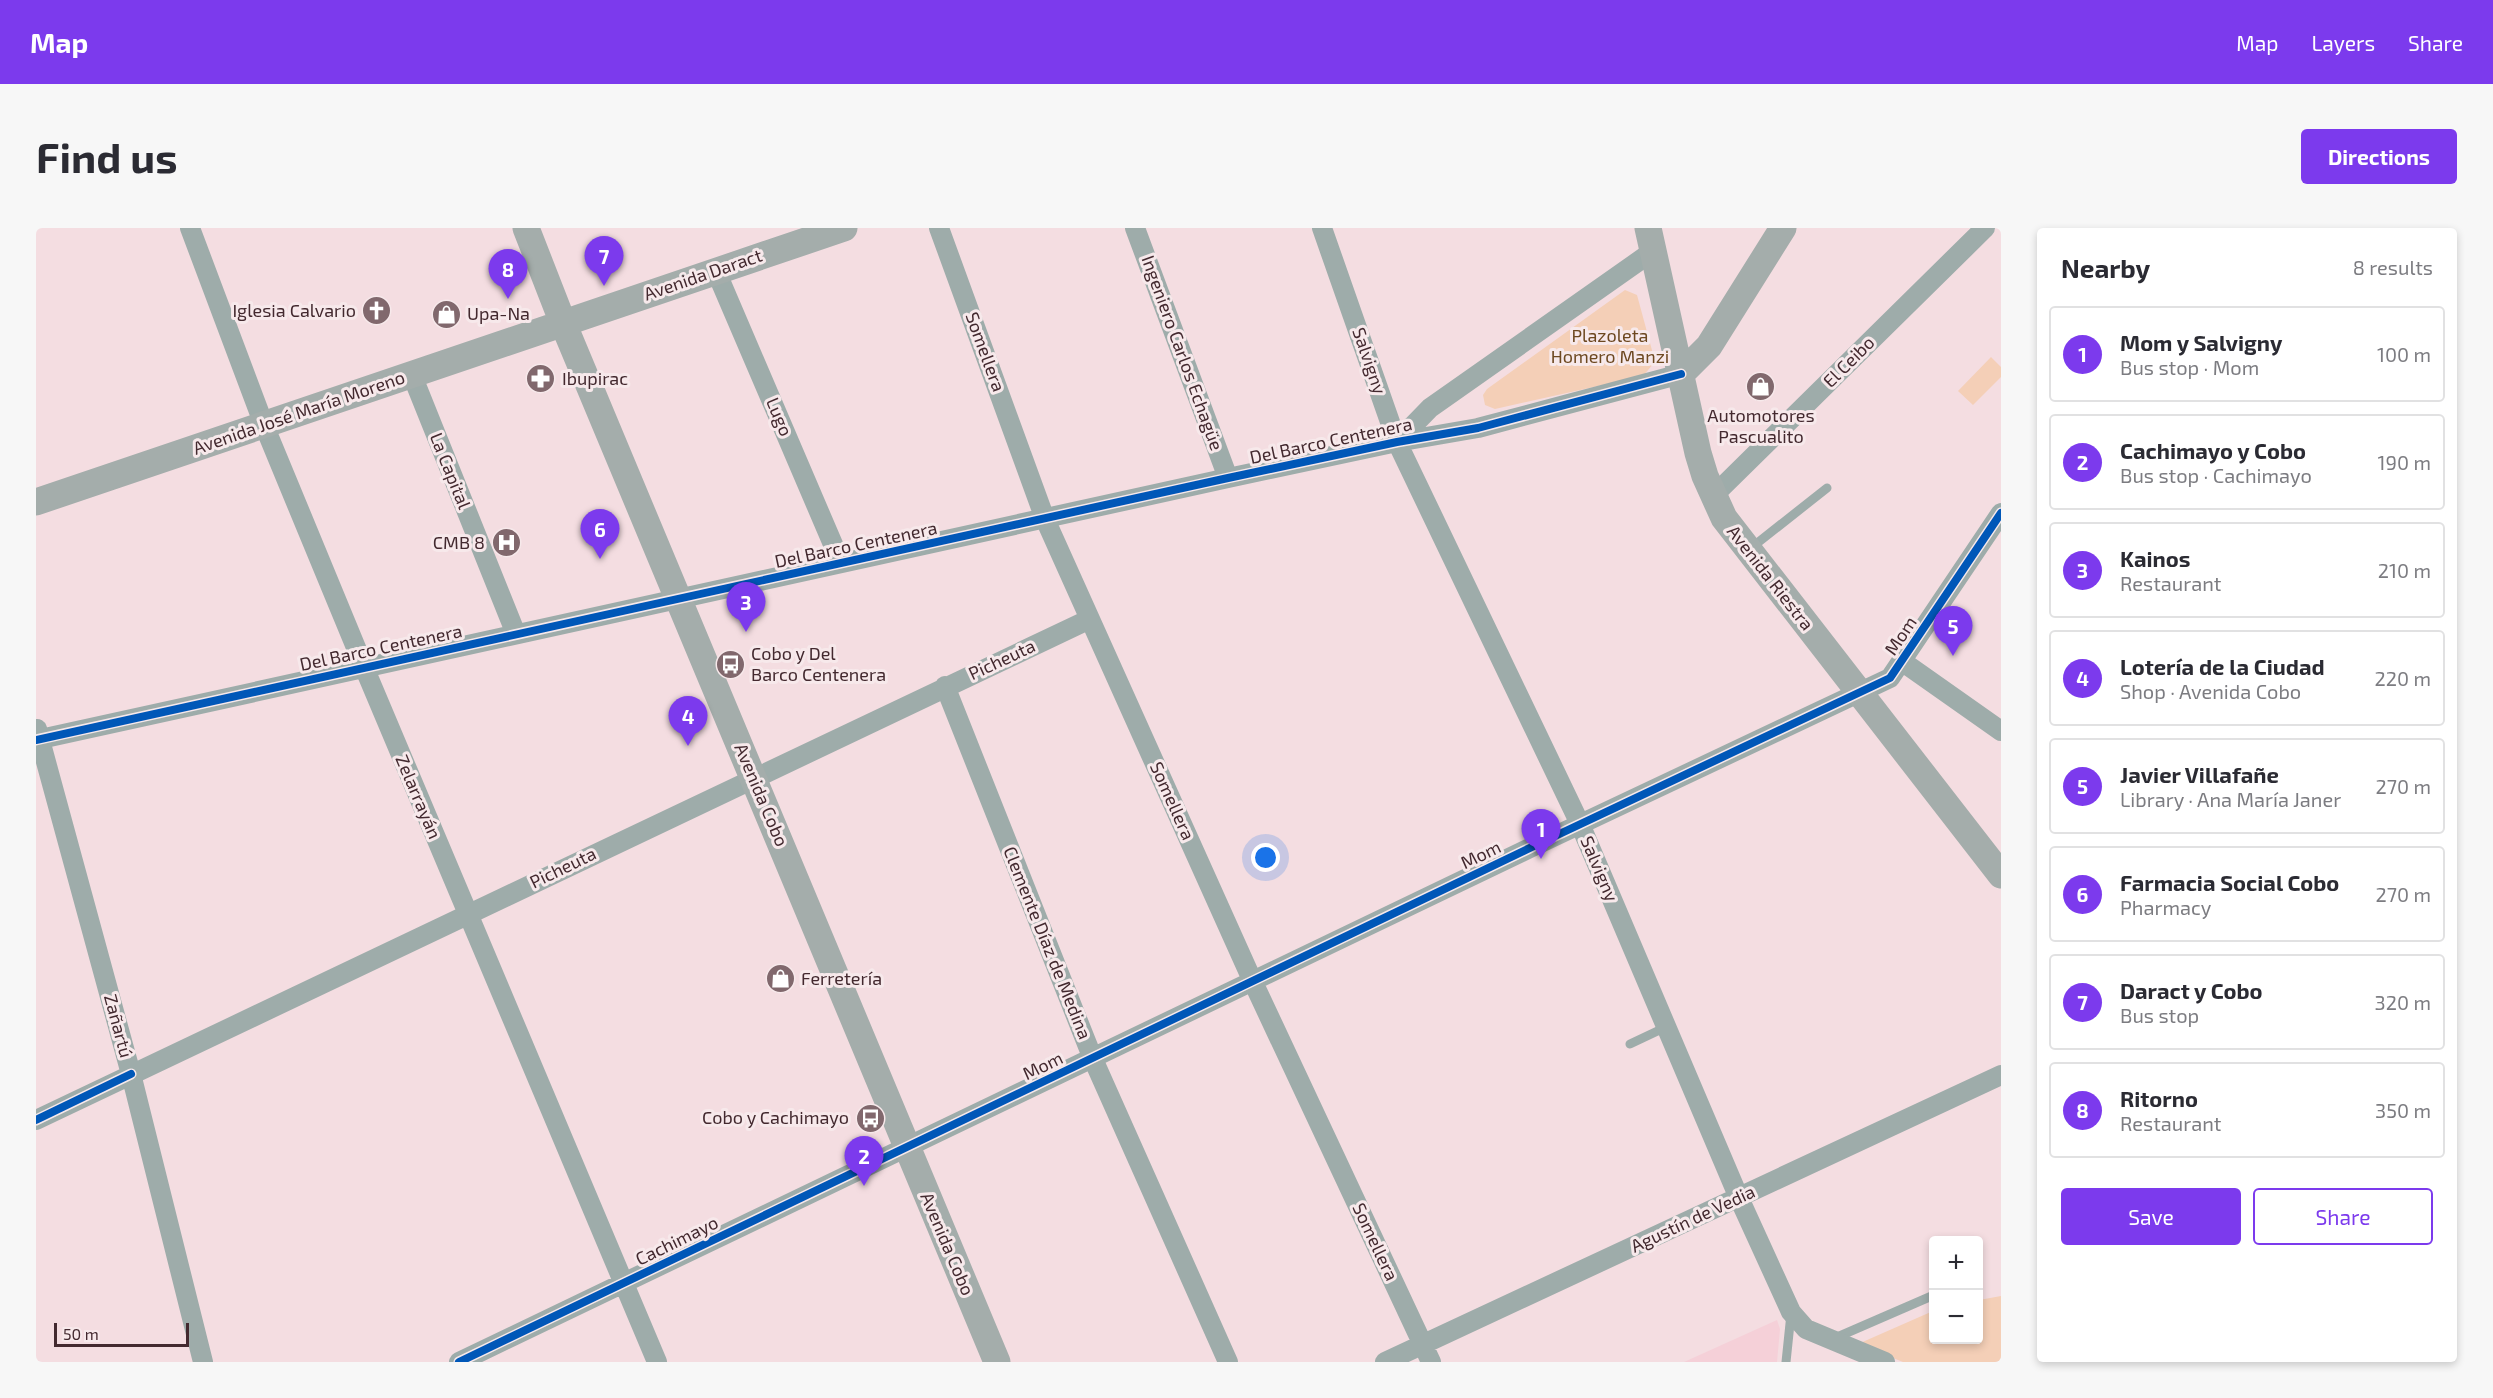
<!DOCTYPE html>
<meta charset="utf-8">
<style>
:root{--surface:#fff;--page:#f7f7f7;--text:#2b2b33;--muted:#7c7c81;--line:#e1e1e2;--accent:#7c3aed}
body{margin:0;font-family:"Exo 2",sans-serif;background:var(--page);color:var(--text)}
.controls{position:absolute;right:18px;bottom:18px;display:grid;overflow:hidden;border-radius:6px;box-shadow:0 3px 9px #0003}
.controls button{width:54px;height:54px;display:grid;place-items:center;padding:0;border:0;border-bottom:2px solid var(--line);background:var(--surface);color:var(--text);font:30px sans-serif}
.scale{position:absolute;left:18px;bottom:15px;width:135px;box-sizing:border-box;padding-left:6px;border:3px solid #43292f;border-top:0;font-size:16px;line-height:21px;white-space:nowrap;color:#43292f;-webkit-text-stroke:4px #f7e9eb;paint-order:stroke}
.you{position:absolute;left:1230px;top:630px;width:21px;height:21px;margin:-15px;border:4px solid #fff;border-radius:50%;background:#1a73e8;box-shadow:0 0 0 9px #1a73e833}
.badge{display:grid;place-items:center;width:39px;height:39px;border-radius:50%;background:var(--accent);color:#fff;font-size:20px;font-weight:700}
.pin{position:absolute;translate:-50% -50px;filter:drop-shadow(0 2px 3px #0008)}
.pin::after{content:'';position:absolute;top:32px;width:21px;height:18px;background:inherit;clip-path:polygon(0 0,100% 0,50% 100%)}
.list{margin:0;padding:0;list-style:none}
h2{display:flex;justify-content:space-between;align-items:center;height:78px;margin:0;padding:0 24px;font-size:26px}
h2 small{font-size:20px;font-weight:400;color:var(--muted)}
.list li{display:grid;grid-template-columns:39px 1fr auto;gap:18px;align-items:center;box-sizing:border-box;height:96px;margin:0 12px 12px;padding:0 12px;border:2px solid var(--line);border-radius:6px}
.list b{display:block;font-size:22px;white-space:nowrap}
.list p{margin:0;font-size:20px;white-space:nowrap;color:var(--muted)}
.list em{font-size:20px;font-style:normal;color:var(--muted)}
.actions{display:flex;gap:12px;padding:18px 24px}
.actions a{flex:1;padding:14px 0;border:2px solid var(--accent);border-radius:6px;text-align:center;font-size:21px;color:var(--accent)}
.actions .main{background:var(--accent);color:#fff}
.map{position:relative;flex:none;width:1965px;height:1134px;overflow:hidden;border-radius:6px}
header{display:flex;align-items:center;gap:36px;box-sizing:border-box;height:84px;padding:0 30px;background:var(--accent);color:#fff}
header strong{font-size:28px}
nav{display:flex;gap:33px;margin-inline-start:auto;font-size:21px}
.intro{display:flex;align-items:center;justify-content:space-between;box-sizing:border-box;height:144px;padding:0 36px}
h1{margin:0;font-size:42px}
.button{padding:15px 27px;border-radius:6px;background:var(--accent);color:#fff;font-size:21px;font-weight:700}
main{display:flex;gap:36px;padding:0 36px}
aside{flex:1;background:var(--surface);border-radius:6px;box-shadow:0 3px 9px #0003}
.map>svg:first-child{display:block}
.built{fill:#f5d0d8}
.green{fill:#f4cfb7}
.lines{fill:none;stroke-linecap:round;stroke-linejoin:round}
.lane{stroke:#9eacaa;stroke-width:9}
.street{stroke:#9eacaa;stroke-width:20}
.secondary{stroke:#a4adab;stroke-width:27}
.cycleway-casing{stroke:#f7e9eb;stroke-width:11}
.cycleway{stroke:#0057b8;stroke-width:8}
.labels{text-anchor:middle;stroke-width:6;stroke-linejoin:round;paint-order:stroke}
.street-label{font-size:18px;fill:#43292f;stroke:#f7e9eb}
.poi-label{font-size:18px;fill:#43292f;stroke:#f7e9eb;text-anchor:start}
.park-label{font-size:18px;fill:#6d4820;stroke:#f7e9eb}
</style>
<header>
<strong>Map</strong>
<nav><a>Map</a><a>Layers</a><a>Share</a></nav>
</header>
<div class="intro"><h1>Find us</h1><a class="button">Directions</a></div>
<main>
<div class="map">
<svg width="1965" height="1134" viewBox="0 0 1965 1134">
<rect width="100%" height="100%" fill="#f4dde1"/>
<path class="built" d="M 1741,1092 L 1744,1101 L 1741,1134 L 1648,1134 Z"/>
<path class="green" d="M 1589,62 L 1601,67 L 1617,126 L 1618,135 L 1607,148 L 1459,181 L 1449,177 L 1447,167 L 1451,161 Z
M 1955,129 L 1965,139 L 1965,149 L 1937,177 L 1922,163 Z
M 1965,1068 L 1965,1134 L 1867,1134 L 1822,1116 L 1897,1083 L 1898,1112 L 1942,1112 L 1943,1072 Z"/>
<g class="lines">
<path class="lane" d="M 1715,320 L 1791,260
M 1594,816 L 1630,799
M 1799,1110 L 1898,1067
M 1750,1134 L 1755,1086"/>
<path class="street" d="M 154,0 L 228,197 L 328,439 L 621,1134
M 903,0 L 1009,291 L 1217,754 L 1395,1134
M 1099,0 L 1192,250
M 1286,0 L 1361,214 L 1544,596 L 1703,970 L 1755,1084 L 1770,1101 L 1849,1134
M 680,43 L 805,335
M 376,147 L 480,406
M 1361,214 L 1394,180 L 1617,23
M 1677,268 L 1949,0
M 1867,434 L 1965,503
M 909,458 L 1057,831 L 1192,1134
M 1,501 L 95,846 L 167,1134
M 0,512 L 1192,250 L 1361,214 L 1442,200 L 1645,146
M 0,892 L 1054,391
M 423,1134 L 1498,618 L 1854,450 L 1965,285
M 1349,1134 L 1965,847"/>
<path class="secondary" d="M 490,0 L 527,95 L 961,1134
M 1612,0 L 1662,225 L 1669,248 L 1688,290 L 1965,647
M 1645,146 L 1673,118 L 1747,0
M 0,274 L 808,0"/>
<defs>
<path id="cycleway" d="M 0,512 L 1192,250 L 1361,214 L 1442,200 L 1645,146
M 0,892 L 95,846
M 423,1134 L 1498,618 L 1854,450 L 1965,285"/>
</defs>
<use href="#cycleway" class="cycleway-casing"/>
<use href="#cycleway" class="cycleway"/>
</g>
<defs>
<symbol id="church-disc" viewBox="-11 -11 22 22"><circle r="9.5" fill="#81686d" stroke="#f7e9eb"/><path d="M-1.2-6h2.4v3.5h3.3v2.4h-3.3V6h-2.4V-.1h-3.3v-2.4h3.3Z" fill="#fff"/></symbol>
<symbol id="shop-disc" viewBox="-11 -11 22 22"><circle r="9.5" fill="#81686d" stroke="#f7e9eb"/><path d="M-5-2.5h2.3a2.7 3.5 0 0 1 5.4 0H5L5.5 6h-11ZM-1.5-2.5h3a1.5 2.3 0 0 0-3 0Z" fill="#fff"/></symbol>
<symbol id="pharmacy-disc" viewBox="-11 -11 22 22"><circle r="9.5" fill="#81686d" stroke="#f7e9eb"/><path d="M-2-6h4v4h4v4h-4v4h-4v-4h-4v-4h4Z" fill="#fff"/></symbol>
<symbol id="hospital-disc" viewBox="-11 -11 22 22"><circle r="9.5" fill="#81686d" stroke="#f7e9eb"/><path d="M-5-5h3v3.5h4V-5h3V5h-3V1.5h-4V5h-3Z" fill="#fff"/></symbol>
<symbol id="bus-disc" viewBox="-11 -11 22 22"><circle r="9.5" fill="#81686d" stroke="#f7e9eb"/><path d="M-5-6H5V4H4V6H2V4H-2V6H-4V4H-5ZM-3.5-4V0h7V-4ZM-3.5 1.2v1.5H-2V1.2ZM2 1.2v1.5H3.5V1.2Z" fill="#fff"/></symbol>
</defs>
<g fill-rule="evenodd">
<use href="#church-disc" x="324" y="66" width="33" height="33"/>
<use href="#shop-disc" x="394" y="70" width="33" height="33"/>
<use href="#pharmacy-disc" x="488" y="134" width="33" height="33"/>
<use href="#shop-disc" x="1708" y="142" width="33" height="33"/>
<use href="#hospital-disc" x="454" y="298" width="33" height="33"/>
<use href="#bus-disc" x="678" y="420" width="33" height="33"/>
<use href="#shop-disc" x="728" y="734" width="33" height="33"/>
<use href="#bus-disc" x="818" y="874" width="33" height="33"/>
</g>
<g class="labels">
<g class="street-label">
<text transform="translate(667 47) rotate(-19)" y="6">Avenida Daract</text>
<text transform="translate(949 124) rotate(70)" y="6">Somellera</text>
<text transform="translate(1146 125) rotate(70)" y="6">Ingeniero Carlos Echagüe</text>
<text transform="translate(1333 133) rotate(71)" y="6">Salvigny</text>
<text transform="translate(1813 134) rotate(-45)" y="6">El Ceibo</text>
<text transform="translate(263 185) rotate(-19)" y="6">Avenida José María Moreno</text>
<text transform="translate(743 189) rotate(67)" y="6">Lugo</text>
<text transform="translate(1295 213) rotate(-12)" y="6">Del Barco Centenera</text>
<text transform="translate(414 243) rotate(68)" y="6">La Capital</text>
<text transform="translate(820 317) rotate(-12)" y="6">Del Barco Centenera</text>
<text transform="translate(1734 350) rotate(52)" y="6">Avenida Riestra</text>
<text transform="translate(1865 408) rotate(-56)" y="6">Mom</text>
<text transform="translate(345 420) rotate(-12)" y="6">Del Barco Centenera</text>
<text transform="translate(966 432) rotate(-25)" y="6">Picheuta</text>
<text transform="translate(725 567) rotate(67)" y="6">Avenida Cobo</text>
<text transform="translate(382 569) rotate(67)" y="6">Zelarrayán</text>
<text transform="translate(1136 573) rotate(66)" y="6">Somellera</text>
<text transform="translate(1445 627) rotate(-26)" y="6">Mom</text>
<text transform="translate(527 640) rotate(-26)" y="6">Picheuta</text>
<text transform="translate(1563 641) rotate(67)" y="6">Salvigny</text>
<text transform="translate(1011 715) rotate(68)" y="6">Clemente Díaz de Medina</text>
<text transform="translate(82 798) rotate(75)" y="6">Zañartú</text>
<text transform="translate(1007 838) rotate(-26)" y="6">Mom</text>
<text transform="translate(1657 991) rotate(-25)" y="6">Agustín de Vedia</text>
<text transform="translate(641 1013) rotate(-26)" y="6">Cachimayo</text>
<text transform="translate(1339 1014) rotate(65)" y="6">Somellera</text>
<text transform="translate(911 1016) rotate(67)" y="6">Avenida Cobo</text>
</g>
<g class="poi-label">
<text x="320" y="89" text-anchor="end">Iglesia Calvario</text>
<text x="431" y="92">Upa-Na</text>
<text x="526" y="157">Ibupirac</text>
<text x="1725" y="194" text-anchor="middle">Automotores<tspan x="1725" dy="21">Pascualito</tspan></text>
<text x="449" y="321" text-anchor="end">CMB 8</text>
<text x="715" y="432">Cobo y Del<tspan x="715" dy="21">Barco Centenera</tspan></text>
<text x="765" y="757">Ferretería</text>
<text x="813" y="896" text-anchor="end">Cobo y Cachimayo</text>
</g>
<g class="park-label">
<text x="1574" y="114">Plazoleta<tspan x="1574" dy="21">Homero Manzi</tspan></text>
</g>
</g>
</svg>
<div class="controls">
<button>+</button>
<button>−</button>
</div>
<div class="scale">50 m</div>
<div class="you"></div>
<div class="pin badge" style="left:1505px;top:631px">1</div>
<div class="pin badge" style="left:828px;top:958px">2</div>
<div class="pin badge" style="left:710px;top:404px">3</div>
<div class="pin badge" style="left:652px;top:518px">4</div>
<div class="pin badge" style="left:1917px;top:428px">5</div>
<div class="pin badge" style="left:564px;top:331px">6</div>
<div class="pin badge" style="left:568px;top:58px">7</div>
<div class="pin badge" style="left:472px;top:71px">8</div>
</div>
<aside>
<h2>Nearby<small>8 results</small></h2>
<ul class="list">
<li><span class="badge">1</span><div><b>Mom y Salvigny</b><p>Bus stop · Mom</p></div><em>100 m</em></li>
<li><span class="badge">2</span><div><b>Cachimayo y Cobo</b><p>Bus stop · Cachimayo</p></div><em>190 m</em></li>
<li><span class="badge">3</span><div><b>Kainos</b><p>Restaurant</p></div><em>210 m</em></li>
<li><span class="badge">4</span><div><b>Lotería de la Ciudad</b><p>Shop · Avenida Cobo</p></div><em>220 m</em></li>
<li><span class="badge">5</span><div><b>Javier Villafañe</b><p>Library · Ana María Janer</p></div><em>270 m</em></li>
<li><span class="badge">6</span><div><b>Farmacia Social Cobo</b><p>Pharmacy</p></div><em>270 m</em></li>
<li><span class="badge">7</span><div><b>Daract y Cobo</b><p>Bus stop</p></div><em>320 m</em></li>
<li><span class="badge">8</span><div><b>Ritorno</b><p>Restaurant</p></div><em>350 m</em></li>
</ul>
<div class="actions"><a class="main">Save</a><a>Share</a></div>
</aside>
</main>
